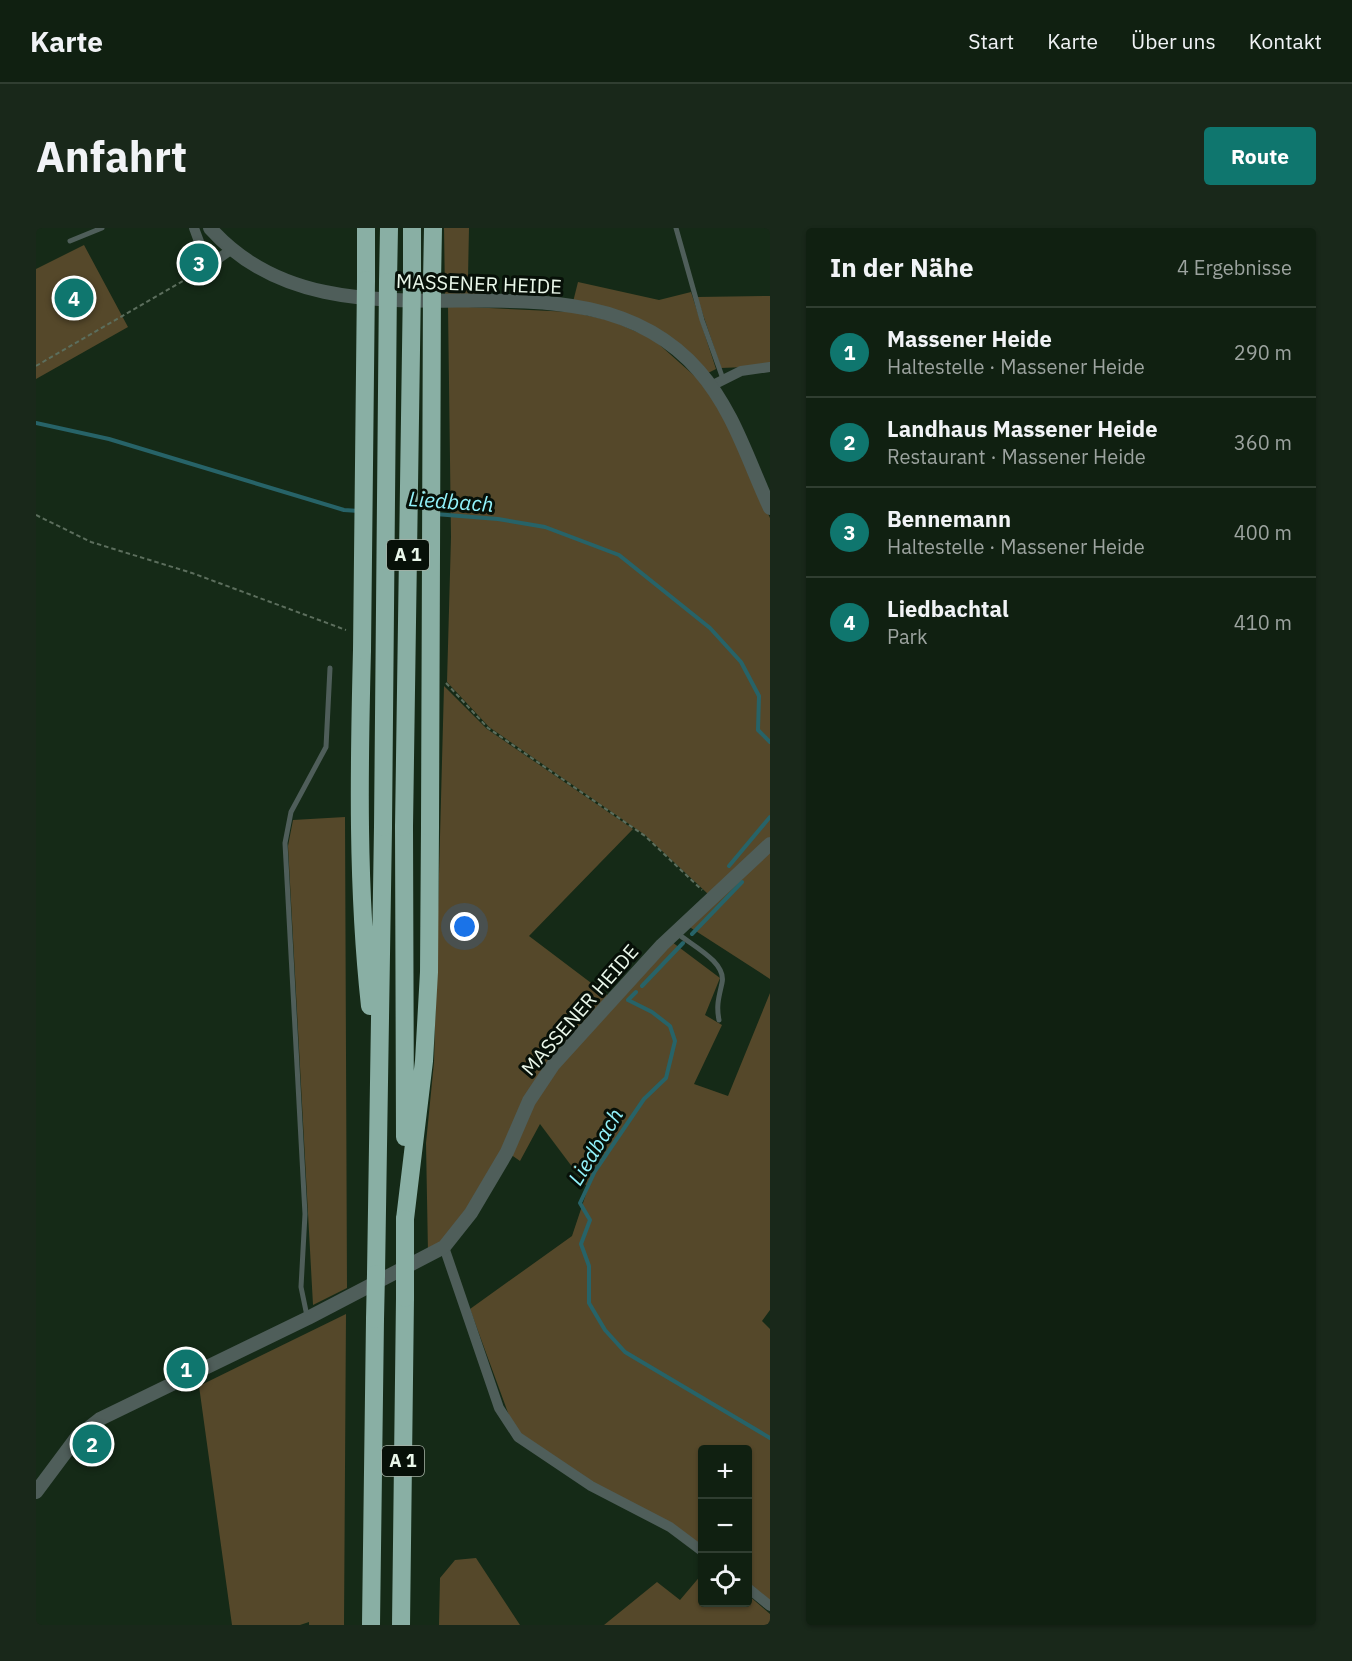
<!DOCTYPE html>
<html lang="de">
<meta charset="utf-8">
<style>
:root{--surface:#102011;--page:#19281a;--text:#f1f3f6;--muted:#9ca39f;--line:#303e31;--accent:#0f766e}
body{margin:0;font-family:"IBM Plex Sans",sans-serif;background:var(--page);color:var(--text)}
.controls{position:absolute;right:18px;bottom:18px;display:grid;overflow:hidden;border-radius:6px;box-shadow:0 2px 4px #0004}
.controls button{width:54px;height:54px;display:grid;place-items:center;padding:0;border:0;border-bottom:2px solid var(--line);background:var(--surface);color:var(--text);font:30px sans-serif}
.you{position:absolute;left:429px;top:699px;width:21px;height:21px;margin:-15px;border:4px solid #fff;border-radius:50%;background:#1a73e8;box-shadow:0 0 0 9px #1a73e833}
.badge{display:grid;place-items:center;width:39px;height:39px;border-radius:50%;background:var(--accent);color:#fff;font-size:20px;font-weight:700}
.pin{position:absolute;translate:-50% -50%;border:3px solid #fff;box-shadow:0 2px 6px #0006}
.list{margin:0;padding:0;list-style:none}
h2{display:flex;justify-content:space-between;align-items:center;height:78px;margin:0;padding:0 24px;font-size:26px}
h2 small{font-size:20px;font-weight:400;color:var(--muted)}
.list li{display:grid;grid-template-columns:39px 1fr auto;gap:18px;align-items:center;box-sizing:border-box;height:90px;padding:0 24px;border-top:2px solid var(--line)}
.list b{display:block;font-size:22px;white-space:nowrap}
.list p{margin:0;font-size:20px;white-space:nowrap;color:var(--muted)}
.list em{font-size:20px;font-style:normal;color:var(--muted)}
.icon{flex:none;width:33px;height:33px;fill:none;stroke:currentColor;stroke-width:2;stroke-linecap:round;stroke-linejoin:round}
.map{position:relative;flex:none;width:734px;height:1397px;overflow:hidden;border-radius:6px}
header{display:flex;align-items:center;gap:36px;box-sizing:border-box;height:84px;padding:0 30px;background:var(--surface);border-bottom:2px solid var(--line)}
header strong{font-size:28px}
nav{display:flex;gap:33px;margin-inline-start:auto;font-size:21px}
.intro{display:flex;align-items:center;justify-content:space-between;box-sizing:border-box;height:144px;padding:0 36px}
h1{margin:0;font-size:42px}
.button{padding:15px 27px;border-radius:6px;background:var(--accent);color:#fff;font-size:21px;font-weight:700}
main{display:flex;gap:36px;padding:0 36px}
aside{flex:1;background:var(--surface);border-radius:6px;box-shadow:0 2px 4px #0004}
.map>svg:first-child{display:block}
.green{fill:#55482a}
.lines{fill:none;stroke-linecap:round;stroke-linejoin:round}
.stream{stroke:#276368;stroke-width:4}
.path{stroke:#5c6e5d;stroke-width:2;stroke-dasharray:4.5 3;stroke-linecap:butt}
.service{stroke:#4f5e5a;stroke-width:5}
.minor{stroke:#4f5e5a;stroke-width:10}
.tertiary{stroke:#4f5e5a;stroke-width:14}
.motorway{stroke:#89afa4;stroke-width:18}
.motorway-bridge{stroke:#89afa4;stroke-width:18}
.labels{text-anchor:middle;stroke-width:6;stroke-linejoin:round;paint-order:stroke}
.shield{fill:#071008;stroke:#a6b2a6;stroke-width:1.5}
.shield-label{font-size:18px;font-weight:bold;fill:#eaf7ea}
.street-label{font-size:20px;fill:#eaf7ea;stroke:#071008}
.water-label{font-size:21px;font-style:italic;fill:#92f2fb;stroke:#071008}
</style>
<header>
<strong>Karte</strong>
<nav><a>Start</a><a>Karte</a><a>Über uns</a><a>Kontakt</a></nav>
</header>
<div class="intro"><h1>Anfahrt</h1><a class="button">Route</a></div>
<main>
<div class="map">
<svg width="734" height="1397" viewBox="0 0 734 1397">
<rect width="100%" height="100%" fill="#152a17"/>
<path class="green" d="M 408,0 L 433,0 L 432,49 L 456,57 L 454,68 L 409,68 Z
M 48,17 L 92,99 L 0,151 L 0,41 Z
M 542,54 L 623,72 L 655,64 L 680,141 L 672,145 C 624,96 602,88 537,74 Z
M 734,68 L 734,138 L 685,140 L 661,69 Z
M 412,78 L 536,84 L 576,93 L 617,111 L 662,151 L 687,186 L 734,290 L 734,609 L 721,624 L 672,666 L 609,607 L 453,499 L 411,454 L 415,309 Z
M 408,458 L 451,501 L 597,601 L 493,708 L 575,770 L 514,834 L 467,922 L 420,999 L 392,1025 L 390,915 L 398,834 Z
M 309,589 L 311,1060 L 277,1077 L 252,618 L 257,592 Z
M 734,623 L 734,751 L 652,698 Z
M 636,714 L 684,750 L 669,787 L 686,797 L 658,856 L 692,868 L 734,765 L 734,1082 L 726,1093 L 734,1101 L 734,1378 L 712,1360 L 712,1222 L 666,1222 L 666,1323 L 483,1209 L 475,1193 L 434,1081 L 536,1008 L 552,960 L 504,896 L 484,933 L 474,926 L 506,858 Z
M 310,1086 L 308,1397 L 273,1397 L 273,1394 L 264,1397 L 196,1397 L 163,1158 Z
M 440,1330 L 484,1397 L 403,1397 L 404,1350 L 419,1332 Z
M 666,1346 L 666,1374 L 712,1374 L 712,1367 L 734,1386 L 734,1397 L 568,1397 L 621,1354 L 644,1372 Z"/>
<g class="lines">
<path class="stream" d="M 0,195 L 73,211 L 308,282 L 323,283
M 399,286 L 462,291 L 509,299 L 583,327 L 674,400 L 705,434 L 723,468 L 722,502 L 734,514
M 693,638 L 734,589
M 656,706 L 706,654
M 606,758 L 647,715
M 600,764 L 592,772 L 616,784 L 634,798 L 639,813 L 630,850 L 608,871 L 559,943 L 544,975 L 554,992 L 545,1016 L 553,1038 L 553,1075 L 569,1102 L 589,1124 L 734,1210"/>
<path class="path" d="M 0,138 L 164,43
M 0,287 L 55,314 L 156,345 L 310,402
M 410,455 L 452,500 L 609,608 L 666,662"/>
<path class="service" d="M 640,0 L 666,92 L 687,151
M 34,13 L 66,0
M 641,705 C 655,717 691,734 686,755 C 683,769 680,777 683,792
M 271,1088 L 265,1059 L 269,986 L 249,615 L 255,584 L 290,519 L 294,440"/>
<path class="minor" d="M 158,0 L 172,38 L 196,21
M 675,158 L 705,143 L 734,139
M 408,1019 L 463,1180 L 482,1209 L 555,1258 L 634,1299 L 666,1323
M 712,1360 L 734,1378"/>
<path class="tertiary" d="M 174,0 C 304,146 539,0 663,143 C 698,183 712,233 734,280
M 0,1264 L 41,1209 L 64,1191 L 272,1090 L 408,1019 L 435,985 L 471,924 L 493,873 L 517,837 L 626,717 L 734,616"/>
<path class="motorway" d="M 330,52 L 330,0
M 352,54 L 353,0
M 376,54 L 376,0
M 396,55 L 397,0
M 326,422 C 323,541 321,659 334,778
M 368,599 L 369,909
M 369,991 L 388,833 L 393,744 L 394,599
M 340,1046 L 347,599
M 335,1397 L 339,1091
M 365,1397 L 369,1070"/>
<path class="motorway-bridge" d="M 326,422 L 330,52
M 347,599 L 352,54
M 368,599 L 376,54
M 394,599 L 396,55
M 369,991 L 369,1070
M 339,1091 L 340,1046"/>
</g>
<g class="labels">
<g class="shield">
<rect x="351" y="312" width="42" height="30" rx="4.5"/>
<rect x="346" y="1218" width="42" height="30" rx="4.5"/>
</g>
<g class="shield-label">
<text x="372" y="333">A 1</text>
<text x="367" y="1239">A 1</text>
</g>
<g class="street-label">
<text transform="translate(443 56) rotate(2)" y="7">MASSENER HEIDE</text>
<text transform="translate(544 782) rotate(-49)" y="7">MASSENER HEIDE</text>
</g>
<g class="water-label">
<text transform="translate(415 274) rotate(4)" y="7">Liedbach</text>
<text transform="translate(560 919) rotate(-59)" y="7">Liedbach</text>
</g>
</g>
</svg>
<div class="controls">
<button>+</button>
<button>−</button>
<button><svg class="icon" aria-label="locate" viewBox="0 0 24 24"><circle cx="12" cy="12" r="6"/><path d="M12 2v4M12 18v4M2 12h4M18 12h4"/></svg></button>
</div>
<div class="you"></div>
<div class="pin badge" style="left:150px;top:1141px">1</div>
<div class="pin badge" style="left:56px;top:1216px">2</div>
<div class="pin badge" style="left:163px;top:35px">3</div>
<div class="pin badge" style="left:38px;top:70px">4</div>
</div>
<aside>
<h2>In der Nähe<small>4 Ergebnisse</small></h2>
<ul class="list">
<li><span class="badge">1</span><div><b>Massener Heide</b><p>Haltestelle · Massener Heide</p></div><em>290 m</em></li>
<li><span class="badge">2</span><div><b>Landhaus Massener Heide</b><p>Restaurant · Massener Heide</p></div><em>360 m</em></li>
<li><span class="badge">3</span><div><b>Bennemann</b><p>Haltestelle · Massener Heide</p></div><em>400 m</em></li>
<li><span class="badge">4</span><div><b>Liedbachtal</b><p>Park</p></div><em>410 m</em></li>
</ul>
</aside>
</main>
